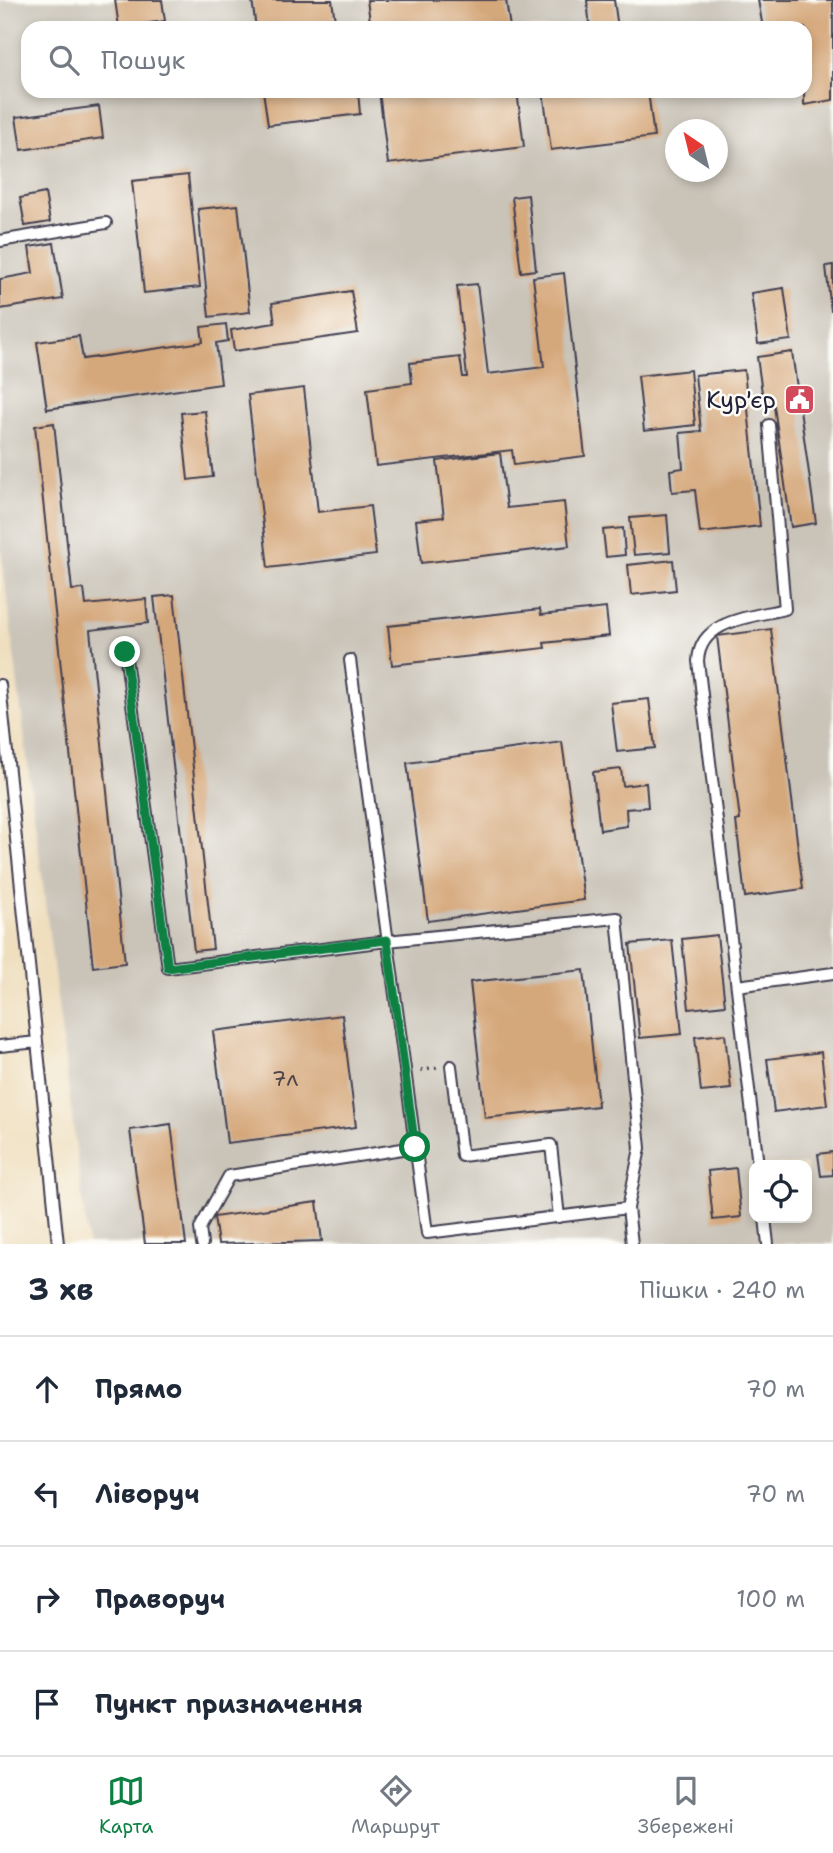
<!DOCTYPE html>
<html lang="uk">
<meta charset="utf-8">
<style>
:root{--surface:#fff;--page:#f2f2f3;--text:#1f2937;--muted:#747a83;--line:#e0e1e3;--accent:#0b8043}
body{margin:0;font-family:"Shantell Sans",sans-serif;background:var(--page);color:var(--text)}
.controls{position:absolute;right:21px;bottom:21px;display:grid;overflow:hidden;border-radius:14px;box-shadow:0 4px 10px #0003}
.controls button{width:63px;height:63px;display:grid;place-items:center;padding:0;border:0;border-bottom:2px solid var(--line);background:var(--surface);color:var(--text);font:35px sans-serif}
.compass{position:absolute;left:665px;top:119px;width:63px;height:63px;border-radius:50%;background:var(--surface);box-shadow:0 4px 10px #0003;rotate:325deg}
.stop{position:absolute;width:21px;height:21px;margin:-16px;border:5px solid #0b8043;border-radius:50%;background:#fff}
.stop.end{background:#0b8043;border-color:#fff;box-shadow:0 2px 7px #0008}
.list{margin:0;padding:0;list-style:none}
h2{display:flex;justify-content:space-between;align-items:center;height:91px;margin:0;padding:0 28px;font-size:30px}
h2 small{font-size:23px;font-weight:400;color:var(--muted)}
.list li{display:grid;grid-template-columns:46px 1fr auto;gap:21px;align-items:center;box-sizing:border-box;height:105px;padding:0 28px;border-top:2px solid var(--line)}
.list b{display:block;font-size:26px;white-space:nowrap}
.list em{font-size:23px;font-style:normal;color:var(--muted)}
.icon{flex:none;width:38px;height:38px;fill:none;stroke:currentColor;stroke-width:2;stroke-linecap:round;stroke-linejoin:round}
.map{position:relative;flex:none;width:833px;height:1244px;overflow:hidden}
.search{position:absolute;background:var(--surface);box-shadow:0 4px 10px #0003;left:21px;right:21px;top:21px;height:77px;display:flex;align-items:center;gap:18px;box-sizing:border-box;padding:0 24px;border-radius:21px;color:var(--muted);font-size:26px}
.sheet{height:511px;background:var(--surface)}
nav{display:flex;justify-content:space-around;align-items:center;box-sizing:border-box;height:98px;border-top:2px solid var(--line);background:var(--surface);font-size:19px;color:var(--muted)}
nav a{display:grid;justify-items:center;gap:4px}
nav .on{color:var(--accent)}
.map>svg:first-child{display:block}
.industrial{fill:#c9c3b8;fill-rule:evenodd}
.building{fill:#d5a87b}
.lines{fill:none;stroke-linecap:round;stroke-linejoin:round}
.service-casing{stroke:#413e4f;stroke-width:14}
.path{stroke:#413e4f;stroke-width:3.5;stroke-dasharray:2 5;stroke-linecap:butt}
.service{stroke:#fff;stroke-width:10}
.route{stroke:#0b8043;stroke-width:9}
.labels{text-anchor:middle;stroke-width:5;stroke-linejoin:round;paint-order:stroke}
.number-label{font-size:21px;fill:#4f444b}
.poi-label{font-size:24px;fill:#22223b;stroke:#fdfcf7;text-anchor:end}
</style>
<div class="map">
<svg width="833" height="1244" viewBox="0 0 833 1244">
<rect width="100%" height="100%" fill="#fdfcf7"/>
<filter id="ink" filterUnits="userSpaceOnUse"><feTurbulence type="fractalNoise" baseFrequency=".0143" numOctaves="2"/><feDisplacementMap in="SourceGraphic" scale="14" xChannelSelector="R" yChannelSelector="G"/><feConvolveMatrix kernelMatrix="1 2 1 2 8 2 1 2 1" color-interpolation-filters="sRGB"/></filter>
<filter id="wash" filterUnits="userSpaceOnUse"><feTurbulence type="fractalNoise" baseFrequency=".00686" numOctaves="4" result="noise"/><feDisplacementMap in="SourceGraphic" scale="28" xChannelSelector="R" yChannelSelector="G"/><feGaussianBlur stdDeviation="1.57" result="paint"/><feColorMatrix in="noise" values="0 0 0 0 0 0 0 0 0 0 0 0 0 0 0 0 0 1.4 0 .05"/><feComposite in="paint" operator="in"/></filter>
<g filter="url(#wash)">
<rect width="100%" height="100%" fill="#efdfbf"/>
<path class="industrial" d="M 0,0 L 833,0 L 833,1244 L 88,1244 L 0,542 ZM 28,28 L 805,28 L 805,91 L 28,91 ZM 676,130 L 718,130 L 718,172 L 676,172 ZM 754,1165 L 807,1165 L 807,1218 L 754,1218 Z"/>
<g id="blocks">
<path class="building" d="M 115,0 L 162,0 L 165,21 L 119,27 Z
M 252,0 L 332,0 L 336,28 L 256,28 Z
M 367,0 L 506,0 L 510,28 L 371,28 Z
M 587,0 L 614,0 L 618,28 L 590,28 Z
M 758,0 L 833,0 L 833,100 L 804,105 L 805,28 L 763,28 Z
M 263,91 L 358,91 L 360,114 L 268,125 Z
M 379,91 L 517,91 L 524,147 L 388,164 Z
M 543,91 L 648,91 L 654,137 L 551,150 Z
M 99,106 L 103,138 L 21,150 L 16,117 Z
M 188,175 L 200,287 L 144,293 L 132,181 Z
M 45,193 L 50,222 L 25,226 L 20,198 Z
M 528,195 L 536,270 L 521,272 L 512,197 Z
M 238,205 L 250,312 L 209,317 L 198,209 Z
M 54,243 L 63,299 L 0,309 L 0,279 L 33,273 L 29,247 Z
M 833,265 L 833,311 L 831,311 L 826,266 Z
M 564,273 L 585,456 L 514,465 L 512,450 L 376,466 L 367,389 L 412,383 L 410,363 L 460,357 L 463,377 L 467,377 L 457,286 L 477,284 L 488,374 L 544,367 L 533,277 Z
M 784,288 L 791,340 L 758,344 L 751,293 Z
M 351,291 L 358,333 L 234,351 L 231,330 L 275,323 L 272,303 Z
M 226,324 L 228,341 L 216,343 L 221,384 L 47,409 L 37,342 L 79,336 L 83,359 L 203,342 L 201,327 Z
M 792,352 L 816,523 L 791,527 L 774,406 L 764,407 L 757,357 Z
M 690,370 L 695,425 L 644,431 L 638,376 Z
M 744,370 L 760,526 L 700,533 L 695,490 L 672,492 L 670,470 L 683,468 L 680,433 L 701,431 L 695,375 Z
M 304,388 L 318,512 L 370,506 L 376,555 L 268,568 L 248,395 Z
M 205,411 L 213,477 L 188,480 L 181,413 Z
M 54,423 L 72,590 L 84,589 L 86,605 L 146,599 L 148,623 L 90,630 L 125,963 L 93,967 L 35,426 Z
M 500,453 L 507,508 L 564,502 L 569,546 L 421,563 L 416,520 L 444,517 L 437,461 Z
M 667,515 L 670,552 L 634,555 L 630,518 Z
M 623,528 L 625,555 L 606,557 L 603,530 Z
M 673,560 L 676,590 L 631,595 L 628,565 Z
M 174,595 L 213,949 L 194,951 L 154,597 Z
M 606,608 L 609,636 L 544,643 L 545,648 L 392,665 L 388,626 L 540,609 L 541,615 Z
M 771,629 L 803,889 L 745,897 L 736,821 L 740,820 L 717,636 Z
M 649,699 L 655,748 L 617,752 L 611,703 Z
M 562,742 L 584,900 L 428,921 L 407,763 Z
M 621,769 L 623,786 L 646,783 L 648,807 L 626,809 L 627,826 L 600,830 L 593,772 Z
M 717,935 L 725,1005 L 689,1009 L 682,939 Z
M 672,940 L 682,1034 L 640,1038 L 630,944 Z
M 584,970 L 598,1106 L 485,1118 L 470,982 Z
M 342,1015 L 356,1127 L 227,1143 L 213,1031 Z
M 725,1034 L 731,1089 L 701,1092 L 695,1037 Z
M 821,1052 L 827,1105 L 774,1112 L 767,1059 Z
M 171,1124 L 186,1244 L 145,1244 L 130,1130 Z
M 833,1152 L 833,1175 L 821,1176 L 818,1154 Z
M 736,1168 L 741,1217 L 713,1220 L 708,1171 Z
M 317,1202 L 322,1241 L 218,1244 L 214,1217 Z"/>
</g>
</g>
<g filter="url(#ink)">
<use href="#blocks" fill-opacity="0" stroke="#413e4f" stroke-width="2"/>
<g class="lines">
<defs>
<path id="service" d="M 0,241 L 106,223
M 125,652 L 168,968 L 387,941 L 617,918 L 640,1148 L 628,1208
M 350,660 L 427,1233 L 628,1208 L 632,1244
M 0,685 L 58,1244
M 737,986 L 833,973
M 0,1046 L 37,1042
M 451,1066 L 462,1156 L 551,1145 L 559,1217
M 758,1165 L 698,661 C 700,619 753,617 785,609 L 769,425
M 765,1218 L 768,1244
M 202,1244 L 200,1228 L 229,1176 L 415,1147"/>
</defs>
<use href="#service" class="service-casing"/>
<path class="path" d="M 421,1070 L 438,1068"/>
<use href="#service" class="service"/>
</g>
</g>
<g class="lines" filter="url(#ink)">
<path class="route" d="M 125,652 L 168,968 L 387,940 L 415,1147"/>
</g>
<defs>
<symbol id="civic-square" viewBox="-11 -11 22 22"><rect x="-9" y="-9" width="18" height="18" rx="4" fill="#d1495b" stroke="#fdfcf7"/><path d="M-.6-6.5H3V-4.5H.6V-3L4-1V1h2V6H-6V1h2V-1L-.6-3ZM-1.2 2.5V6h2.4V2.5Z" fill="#fff"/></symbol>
</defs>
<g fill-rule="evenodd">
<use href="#civic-square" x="782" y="382" width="35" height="35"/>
</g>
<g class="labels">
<g class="number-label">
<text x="285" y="1086">7л</text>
</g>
<g class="poi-label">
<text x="776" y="408">Кур'єр</text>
</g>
</g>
</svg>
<div class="controls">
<button><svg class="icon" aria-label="locate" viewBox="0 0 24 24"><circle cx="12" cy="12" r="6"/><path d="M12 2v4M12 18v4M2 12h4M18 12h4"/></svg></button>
</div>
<svg class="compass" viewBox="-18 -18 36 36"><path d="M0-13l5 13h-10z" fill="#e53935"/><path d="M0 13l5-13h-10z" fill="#747a83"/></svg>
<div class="stop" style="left:415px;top:1147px"></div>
<div class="stop end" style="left:125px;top:652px"></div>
<div class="search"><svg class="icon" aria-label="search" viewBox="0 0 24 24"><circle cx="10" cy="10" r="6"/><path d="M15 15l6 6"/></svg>Пошук</div>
</div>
<section class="sheet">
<h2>3 хв<small>Пішки · 240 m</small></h2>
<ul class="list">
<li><svg class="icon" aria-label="ahead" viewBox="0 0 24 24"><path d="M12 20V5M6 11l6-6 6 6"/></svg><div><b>Прямо</b></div><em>70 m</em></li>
<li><svg class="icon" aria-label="left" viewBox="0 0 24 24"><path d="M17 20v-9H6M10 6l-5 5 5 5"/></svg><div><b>Ліворуч</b></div><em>70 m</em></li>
<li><svg class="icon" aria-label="right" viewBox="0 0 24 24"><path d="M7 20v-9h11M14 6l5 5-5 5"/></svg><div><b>Праворуч</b></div><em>100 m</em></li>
<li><svg class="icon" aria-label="arrive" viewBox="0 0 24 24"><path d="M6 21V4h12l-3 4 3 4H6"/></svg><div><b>Пункт призначення</b></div></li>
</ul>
</section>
<nav>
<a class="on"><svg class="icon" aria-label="map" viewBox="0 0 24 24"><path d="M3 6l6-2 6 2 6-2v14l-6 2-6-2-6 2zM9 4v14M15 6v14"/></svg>Карта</a>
<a><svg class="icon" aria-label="directions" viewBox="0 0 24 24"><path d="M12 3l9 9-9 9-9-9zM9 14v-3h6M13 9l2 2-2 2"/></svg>Маршрут</a>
<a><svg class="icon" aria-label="saved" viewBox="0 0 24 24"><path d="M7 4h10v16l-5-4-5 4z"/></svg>Збережені</a>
</nav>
